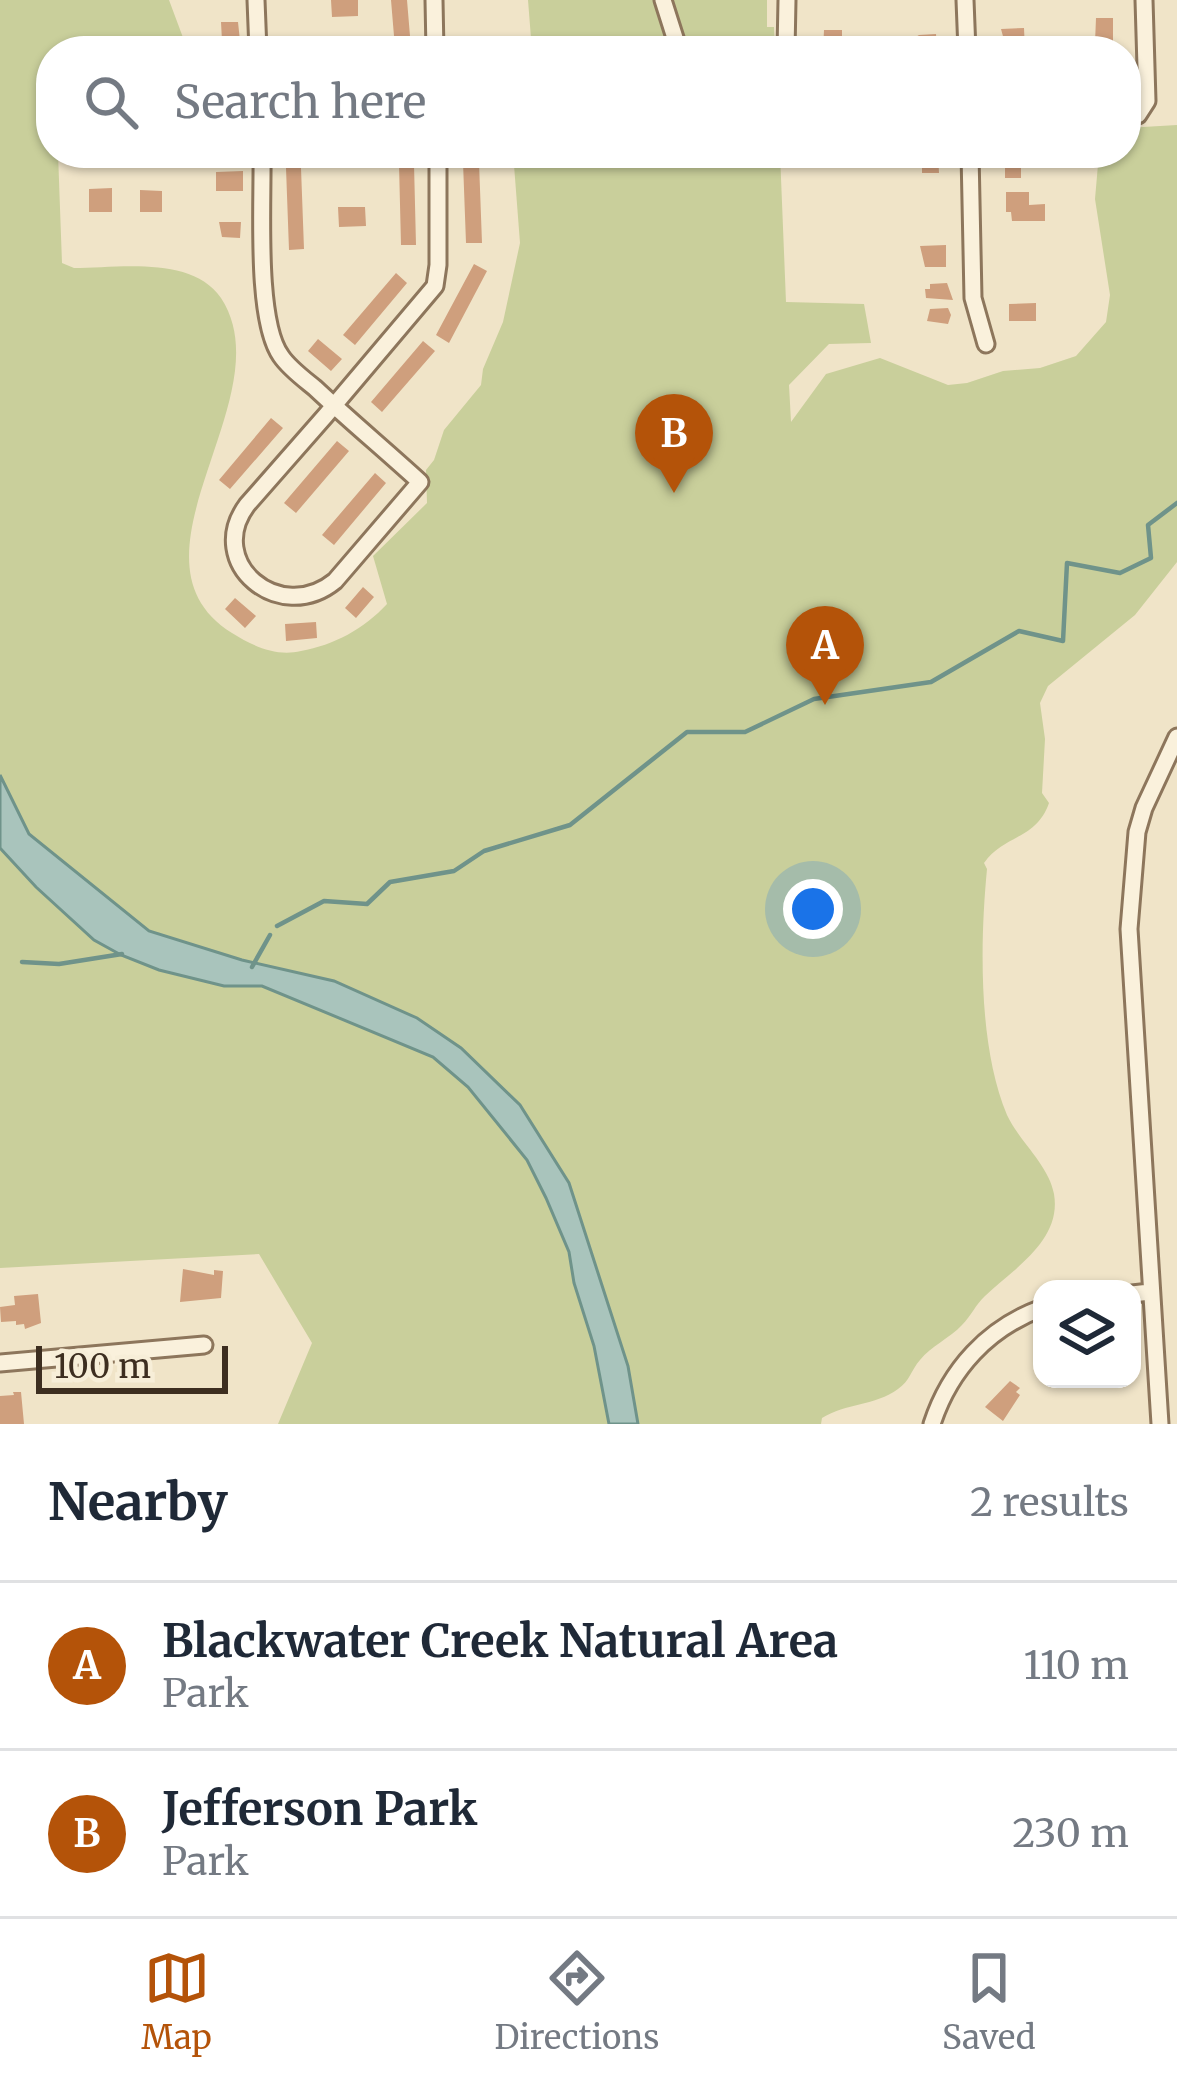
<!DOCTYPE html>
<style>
:root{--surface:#fff;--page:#f2f2f3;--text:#1f2937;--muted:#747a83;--line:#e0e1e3;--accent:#b45309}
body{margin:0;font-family:Merriweather,serif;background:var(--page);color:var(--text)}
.controls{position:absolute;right:36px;bottom:36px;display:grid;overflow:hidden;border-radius:24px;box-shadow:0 3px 9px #0004}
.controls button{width:108px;height:108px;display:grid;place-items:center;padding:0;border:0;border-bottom:3px solid var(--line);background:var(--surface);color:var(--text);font:60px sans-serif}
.scale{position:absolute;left:36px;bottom:30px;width:192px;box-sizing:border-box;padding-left:12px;border:6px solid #3d2e20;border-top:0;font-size:33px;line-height:42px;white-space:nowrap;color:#3d2e20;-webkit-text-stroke:9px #f7eed8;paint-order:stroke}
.you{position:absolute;left:813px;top:909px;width:42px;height:42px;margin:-30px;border:9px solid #fff;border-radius:50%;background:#1a73e8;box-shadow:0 0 0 18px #1a73e833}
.badge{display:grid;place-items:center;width:78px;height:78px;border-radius:50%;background:var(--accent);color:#fff;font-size:39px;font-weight:700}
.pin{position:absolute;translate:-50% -99px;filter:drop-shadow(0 3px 6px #0008)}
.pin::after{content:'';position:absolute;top:63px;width:42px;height:36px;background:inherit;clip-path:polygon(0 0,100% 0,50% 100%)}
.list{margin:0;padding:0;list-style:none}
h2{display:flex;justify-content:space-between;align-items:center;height:156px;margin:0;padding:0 48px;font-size:51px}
h2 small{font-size:39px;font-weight:400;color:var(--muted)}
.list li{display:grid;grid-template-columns:78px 1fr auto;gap:36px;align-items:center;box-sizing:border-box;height:168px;padding:0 48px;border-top:3px solid var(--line)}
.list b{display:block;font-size:45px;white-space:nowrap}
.list p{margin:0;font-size:39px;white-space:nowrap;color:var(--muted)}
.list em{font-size:39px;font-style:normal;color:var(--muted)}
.icon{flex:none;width:66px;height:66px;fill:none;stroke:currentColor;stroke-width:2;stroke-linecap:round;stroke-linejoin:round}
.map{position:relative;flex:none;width:1177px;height:1424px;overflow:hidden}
.search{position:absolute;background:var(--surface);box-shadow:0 3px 9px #0004;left:36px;right:36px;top:36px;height:132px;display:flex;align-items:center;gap:30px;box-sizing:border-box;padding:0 42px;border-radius:48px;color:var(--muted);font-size:45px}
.sheet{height:492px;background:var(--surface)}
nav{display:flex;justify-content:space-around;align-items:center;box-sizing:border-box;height:168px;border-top:3px solid var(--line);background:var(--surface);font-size:33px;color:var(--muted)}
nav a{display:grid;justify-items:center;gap:6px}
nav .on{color:var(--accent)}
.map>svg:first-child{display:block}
.green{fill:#c9cf9b}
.water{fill:#a9c4bc;stroke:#6f938a;stroke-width:3}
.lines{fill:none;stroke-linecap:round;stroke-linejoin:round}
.stream{stroke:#6f938a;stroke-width:4.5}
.building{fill:#cf9f7d}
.minor-casing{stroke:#8d765c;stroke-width:21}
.minor{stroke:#faf1dc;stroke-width:15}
</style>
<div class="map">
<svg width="1177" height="1424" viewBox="0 0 1177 1424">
<rect width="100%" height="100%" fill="#f0e4c8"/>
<path class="green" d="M 0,0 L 169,0 L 188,51 L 51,51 L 51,153 L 58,153 L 62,263 L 74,268 C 117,268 192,255 221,298 C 286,397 113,558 232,633 C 253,646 276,657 301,651 C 334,645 364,629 387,604 L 373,556 L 427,503 L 426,470 L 434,460 L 444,430 L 481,385 L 483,369 L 503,322 L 520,243 L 514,165 L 518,153 L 780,153 L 786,302 L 864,304 L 871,343 L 829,344 L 789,385 L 791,422 L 826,374 L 880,358 L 948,385 L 967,383 L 1003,371 L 1040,368 L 1076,356 L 1106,322 L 1110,295 L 1095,199 L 1099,153 L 1126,153 L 1126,128 L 1177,125 L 1177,562 L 1135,615 L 1048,686 L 1040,703 L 1045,739 L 1042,793 L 1049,803 C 1036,840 1005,834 984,863 L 987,869 C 980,942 978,1046 1007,1115 C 1019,1141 1049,1165 1054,1194 C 1062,1241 1013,1269 985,1296 C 976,1304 971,1316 962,1325 C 950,1338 931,1346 920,1360 C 911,1370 910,1381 898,1389 C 875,1406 846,1403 822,1418 L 821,1424 L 278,1424 L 312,1343 L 259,1254 L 0,1268 Z
M 528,0 L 767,0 L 767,27 L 774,27 L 775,51 L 532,51 Z"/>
<path class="water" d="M 0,775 L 29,834 L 149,931 L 242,960 L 334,981 L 417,1018 L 461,1048 L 520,1105 L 569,1183 L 628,1366 L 638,1424 L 609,1424 L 594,1346 L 574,1283 L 569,1252 L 546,1198 L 527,1160 L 468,1087 L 433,1057 L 262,986 L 224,986 L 159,970 L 121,955 L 94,940 L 36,887 L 0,848 Z"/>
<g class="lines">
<path class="stream" d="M 277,926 L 324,901 L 367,904 L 390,882 L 454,871 L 484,851 L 570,825 L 687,732 L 745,732 L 814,699 L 931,682 L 1019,631 L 1063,641 L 1067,563 L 1120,573 L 1151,558 L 1148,525 L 1177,503
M 22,962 L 59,964 L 122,954
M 252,967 L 270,935"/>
</g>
<path class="building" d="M 331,0 L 358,0 L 358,16 L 332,17 Z
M 391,0 L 407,0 L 410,36 L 394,36 Z
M 1096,18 L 1113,18 L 1113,43 L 1095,43 Z
M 221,22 L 238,22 L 240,41 L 222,41 Z
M 1024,28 L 1025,51 L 1007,51 L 1001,29 Z
M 824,30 L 842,30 L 842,51 L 823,51 Z
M 936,34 L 937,51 L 920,51 L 919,46 L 914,46 L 914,38 L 919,35 Z
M 922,153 L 938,153 L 939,173 L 922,173 Z
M 1005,153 L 1021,153 L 1021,178 L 1005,178 Z
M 463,162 L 479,162 L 482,243 L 466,243 Z
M 399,164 L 414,164 L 416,245 L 401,245 Z
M 286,168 L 301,168 L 304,249 L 289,250 Z
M 243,171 L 243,191 L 216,191 L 216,172 Z
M 112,188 L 112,212 L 89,212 L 89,189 Z
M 140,190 L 162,191 L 162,212 L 140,212 Z
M 1006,192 L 1029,192 L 1029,205 L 1045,204 L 1045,221 L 1012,221 L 1011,212 L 1006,212 Z
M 338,207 L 365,207 L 366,226 L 339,227 Z
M 219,222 L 241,222 L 240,238 L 222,237 Z
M 946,245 L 946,267 L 925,267 L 920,246 Z
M 474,264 L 487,271 L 449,343 L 436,335 Z
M 396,273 L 407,283 L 355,345 L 343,335 Z
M 947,283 L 953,300 L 926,298 L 925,289 L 930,289 L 930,284 Z
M 1036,303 L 1036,321 L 1009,321 L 1009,304 Z
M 948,308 L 951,315 L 948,324 L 927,321 L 930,309 Z
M 318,339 L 342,359 L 331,371 L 308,351 Z
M 423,341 L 435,351 L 382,412 L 371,402 Z
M 271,418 L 283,428 L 230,489 L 219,480 Z
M 337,441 L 349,451 L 296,513 L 284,503 Z
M 375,473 L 386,483 L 334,545 L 322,535 Z
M 363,587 L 374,597 L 356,618 L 345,608 Z
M 235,598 L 256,616 L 245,628 L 225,609 Z
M 316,622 L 317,638 L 286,641 L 285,624 Z
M 183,1269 L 214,1275 L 214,1270 L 223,1271 L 221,1298 L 180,1302 Z
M 38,1294 L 41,1323 L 25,1329 L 24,1324 L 16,1325 L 16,1321 L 1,1322 L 0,1307 L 15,1305 L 14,1296 Z
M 1010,1381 L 1020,1388 L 1016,1392 L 1020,1395 L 1003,1421 L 985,1407 Z
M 13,1392 L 21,1392 L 24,1424 L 0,1424 L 0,1396 L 14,1395 Z"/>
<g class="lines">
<defs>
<path id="minor" d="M 256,0 L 258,51
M 434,0 L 435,51
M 663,0 L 676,41 L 683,51
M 965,0 L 967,51
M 786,51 L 787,0
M 1126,116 L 1138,115 L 1147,101 L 1144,0
M 89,153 L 113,153
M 262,153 C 263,201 255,320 281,356 C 289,368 304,379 315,388 C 349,420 385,450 420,482 L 335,581 C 280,626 204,563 247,505 L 326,415 L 342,396 L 435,286 L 438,265 L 438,153
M 970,153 L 973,298 L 986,344
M 1132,1294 L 1150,1292
M 0,1363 L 204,1345
M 932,1424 C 950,1369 988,1328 1042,1308
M 1160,1424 L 1129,929 L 1137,832 L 1144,808 L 1177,737"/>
</defs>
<use href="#minor" class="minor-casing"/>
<use href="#minor" class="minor"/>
</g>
</svg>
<div class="controls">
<button><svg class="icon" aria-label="layers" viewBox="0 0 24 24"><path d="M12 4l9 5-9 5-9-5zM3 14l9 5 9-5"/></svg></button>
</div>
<div class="scale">100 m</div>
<div class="you"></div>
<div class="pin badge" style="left:825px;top:705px">A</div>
<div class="pin badge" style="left:674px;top:493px">B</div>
<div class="search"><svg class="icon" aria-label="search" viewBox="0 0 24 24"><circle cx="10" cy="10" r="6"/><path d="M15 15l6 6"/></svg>Search here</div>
</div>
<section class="sheet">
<h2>Nearby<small>2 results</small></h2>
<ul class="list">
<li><span class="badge">A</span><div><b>Blackwater Creek Natural Area</b><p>Park</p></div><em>110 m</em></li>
<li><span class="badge">B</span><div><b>Jefferson Park</b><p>Park</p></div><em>230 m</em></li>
</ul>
</section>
<nav>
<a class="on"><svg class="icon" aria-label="map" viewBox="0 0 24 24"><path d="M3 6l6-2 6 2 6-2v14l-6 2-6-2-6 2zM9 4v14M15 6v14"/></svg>Map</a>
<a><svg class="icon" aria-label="directions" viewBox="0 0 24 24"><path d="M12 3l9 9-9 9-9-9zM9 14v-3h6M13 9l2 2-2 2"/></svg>Directions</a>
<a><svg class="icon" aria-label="saved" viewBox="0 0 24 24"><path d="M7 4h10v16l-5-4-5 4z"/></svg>Saved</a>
</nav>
